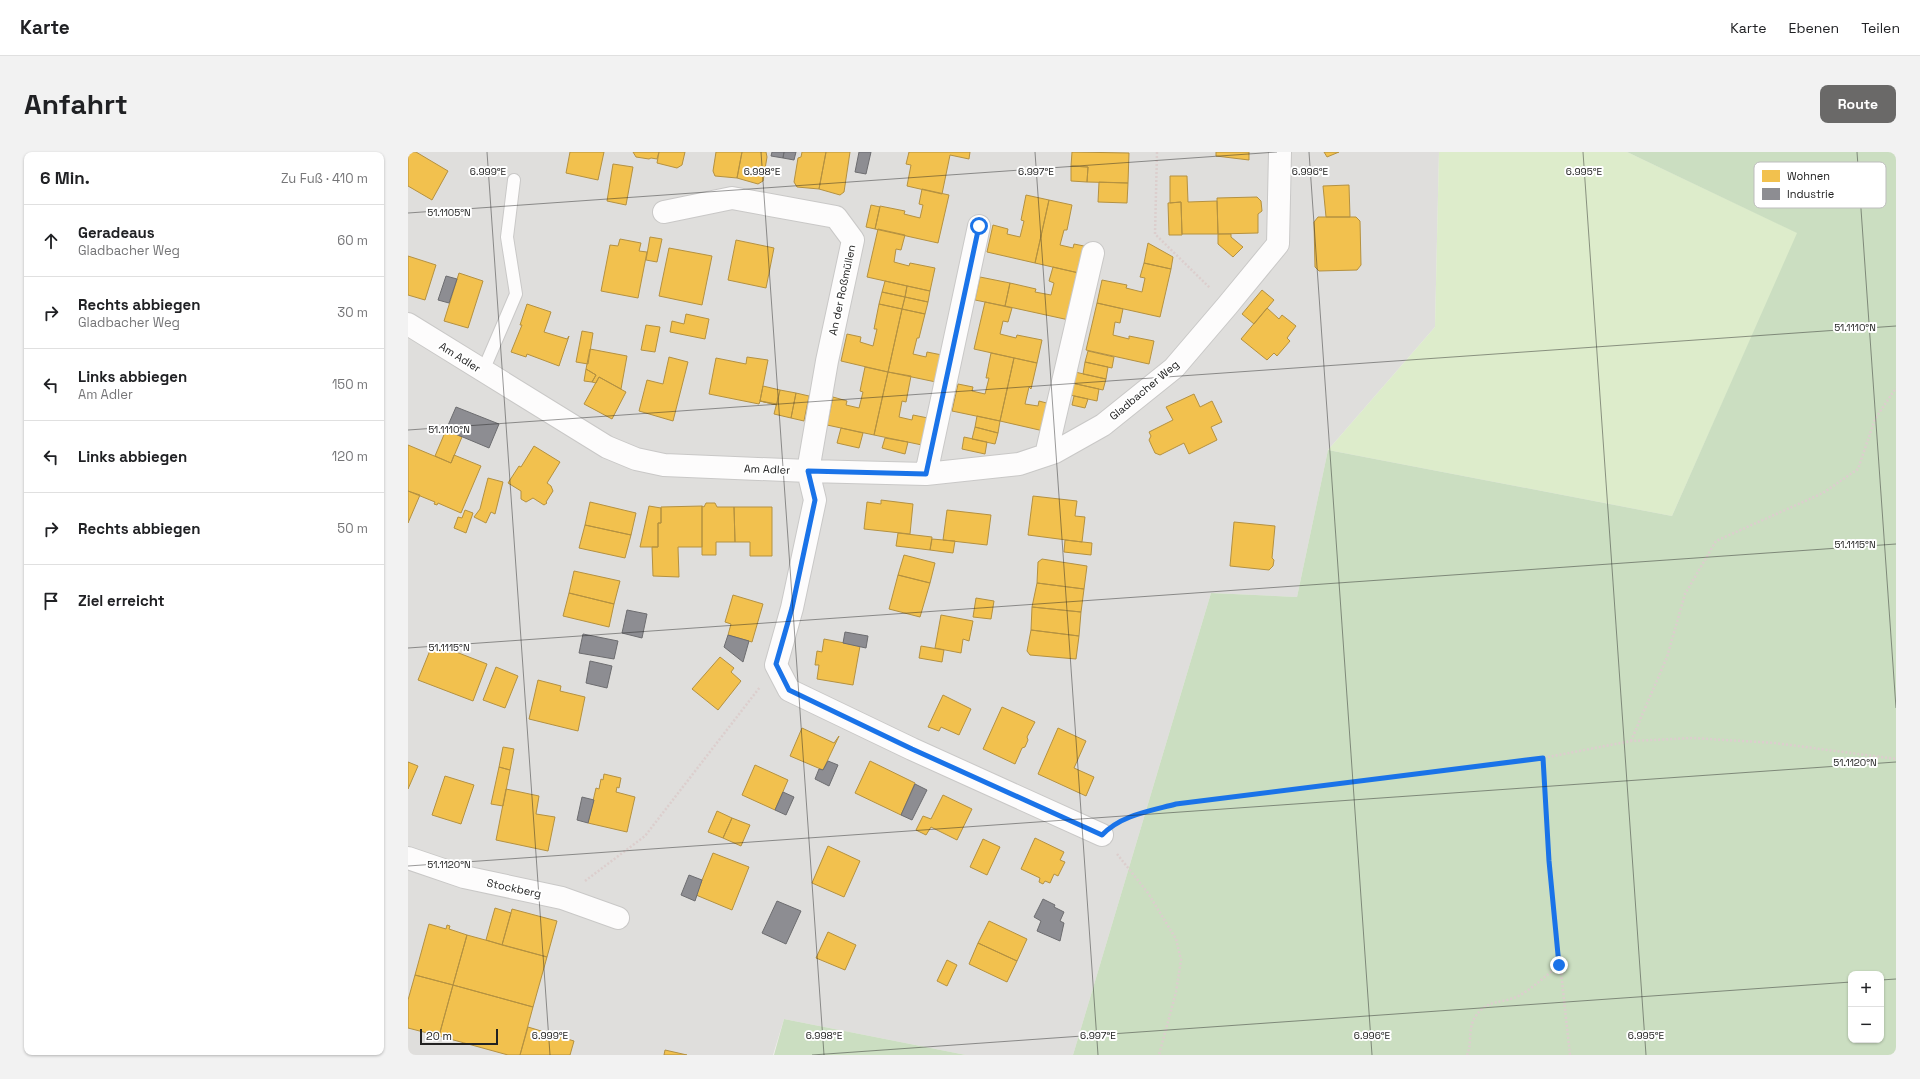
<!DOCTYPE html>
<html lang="de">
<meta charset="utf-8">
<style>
:root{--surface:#fff;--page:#f2f2f2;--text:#202124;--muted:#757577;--line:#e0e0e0;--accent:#6a6968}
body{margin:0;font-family:"Space Grotesk",sans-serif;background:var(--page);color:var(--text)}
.controls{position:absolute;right:12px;bottom:12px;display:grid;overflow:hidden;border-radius:8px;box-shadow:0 1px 3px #0004}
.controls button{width:36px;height:36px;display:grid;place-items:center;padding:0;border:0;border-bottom:1px solid var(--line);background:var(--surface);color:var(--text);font:20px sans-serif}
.scale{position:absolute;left:12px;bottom:10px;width:78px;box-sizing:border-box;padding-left:4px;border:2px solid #222;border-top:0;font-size:11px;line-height:14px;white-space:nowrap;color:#222;-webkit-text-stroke:3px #fff;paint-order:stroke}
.stop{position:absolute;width:12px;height:12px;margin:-9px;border:3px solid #1a73e8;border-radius:50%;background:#fff}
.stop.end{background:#1a73e8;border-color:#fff;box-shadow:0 1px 4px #0008}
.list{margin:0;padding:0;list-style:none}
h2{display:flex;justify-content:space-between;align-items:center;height:52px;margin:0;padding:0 16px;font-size:17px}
h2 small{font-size:13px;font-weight:400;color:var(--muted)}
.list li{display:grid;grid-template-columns:26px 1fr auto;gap:12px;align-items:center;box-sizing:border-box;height:72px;padding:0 16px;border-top:1px solid var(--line)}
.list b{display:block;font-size:15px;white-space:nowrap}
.list p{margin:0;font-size:13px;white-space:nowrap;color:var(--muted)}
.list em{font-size:13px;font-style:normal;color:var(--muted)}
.icon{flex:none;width:22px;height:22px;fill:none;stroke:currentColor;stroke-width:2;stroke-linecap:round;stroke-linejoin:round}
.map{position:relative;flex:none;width:1488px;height:903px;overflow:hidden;border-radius:8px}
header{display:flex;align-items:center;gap:24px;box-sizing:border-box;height:56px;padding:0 20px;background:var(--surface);border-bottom:1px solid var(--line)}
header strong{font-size:19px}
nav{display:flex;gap:22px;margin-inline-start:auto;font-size:14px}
.intro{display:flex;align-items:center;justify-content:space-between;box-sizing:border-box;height:96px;padding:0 24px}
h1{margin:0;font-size:28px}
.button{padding:10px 18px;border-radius:8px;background:var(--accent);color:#fff;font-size:14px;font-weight:700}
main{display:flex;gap:24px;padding:0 24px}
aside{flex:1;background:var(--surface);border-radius:8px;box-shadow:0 1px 3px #0004}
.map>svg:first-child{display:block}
.residential{fill:#dfdedc}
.grass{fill:#ddeccb}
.forest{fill:#cbdec1;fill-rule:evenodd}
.homes{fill:#f2c14e;stroke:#b49141}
.industry{fill:#8d8d92;stroke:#6d6d70}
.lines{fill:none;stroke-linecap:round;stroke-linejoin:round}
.lane-casing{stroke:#c9c8c7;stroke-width:14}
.street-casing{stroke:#c9c8c7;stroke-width:24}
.path{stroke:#dccecd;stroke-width:2.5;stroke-dasharray:2 2;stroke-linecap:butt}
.lane{stroke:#fdfcfc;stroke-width:12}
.street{stroke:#fdfcfc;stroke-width:22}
.route{stroke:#1a73e8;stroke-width:5}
.ticks{fill:none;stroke:#222;stroke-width:1;stroke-opacity:0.45}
.labels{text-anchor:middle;stroke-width:4;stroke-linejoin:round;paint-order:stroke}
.street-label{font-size:11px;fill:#222;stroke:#fff}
.key{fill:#fff;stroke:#bdbdbd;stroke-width:1}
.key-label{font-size:11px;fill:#222}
.ticks-label{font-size:10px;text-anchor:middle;fill:#222;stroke:#fff;stroke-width:4;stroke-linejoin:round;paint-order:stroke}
</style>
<header>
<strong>Karte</strong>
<nav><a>Karte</a><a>Ebenen</a><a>Teilen</a></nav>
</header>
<div class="intro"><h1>Anfahrt</h1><a class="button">Route</a></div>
<main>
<aside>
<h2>6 Min.<small>Zu Fuß · 410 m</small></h2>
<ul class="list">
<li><svg class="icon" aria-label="ahead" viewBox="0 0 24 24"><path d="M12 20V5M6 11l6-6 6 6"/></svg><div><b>Geradeaus</b><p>Gladbacher Weg</p></div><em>60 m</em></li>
<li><svg class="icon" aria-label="right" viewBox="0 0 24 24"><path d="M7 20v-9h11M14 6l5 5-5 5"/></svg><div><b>Rechts abbiegen</b><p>Gladbacher Weg</p></div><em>30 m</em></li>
<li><svg class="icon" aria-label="left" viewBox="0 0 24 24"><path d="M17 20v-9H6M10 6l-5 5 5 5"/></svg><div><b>Links abbiegen</b><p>Am Adler</p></div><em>150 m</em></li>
<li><svg class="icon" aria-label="left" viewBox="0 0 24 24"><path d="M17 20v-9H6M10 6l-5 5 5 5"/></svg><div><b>Links abbiegen</b></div><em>120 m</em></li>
<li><svg class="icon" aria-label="right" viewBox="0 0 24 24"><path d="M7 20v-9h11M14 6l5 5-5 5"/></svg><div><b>Rechts abbiegen</b></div><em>50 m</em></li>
<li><svg class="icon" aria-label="arrive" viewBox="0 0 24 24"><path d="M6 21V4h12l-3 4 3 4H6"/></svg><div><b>Ziel erreicht</b></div></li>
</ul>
</aside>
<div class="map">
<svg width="1488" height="903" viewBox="0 0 1488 903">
<rect width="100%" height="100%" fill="#f0eeeb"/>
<path class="residential" d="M 0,0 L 1031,0 L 1027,175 L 920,298 L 889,445 L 803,441 L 665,903 L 558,903 L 376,867 L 365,903 L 0,903 Z"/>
<path class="grass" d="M 1031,0 L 1219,0 L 1390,81 L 1264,364 L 920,298 L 1027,175 Z"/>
<path class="forest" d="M 1219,0 L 1488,0 L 1488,903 L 665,903 L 803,441 L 889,445 L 920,298 L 1264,364 L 1389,81 ZM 1443,822 L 1473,822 L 1473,888 L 1443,888 Z
M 376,867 L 558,903 L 366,903 Z"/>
<path class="homes" d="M 0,0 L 8,0 L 40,19 L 24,48 L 0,34 Z
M 162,0 L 196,0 L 190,28 L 158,21 Z
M 225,0 L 251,0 L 249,7 L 243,6 L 241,7 L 228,5 Z
M 251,0 L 277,0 L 274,13 L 269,16 L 249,11 Z
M 308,0 L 334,0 L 329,26 L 307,24 L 305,19 Z
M 334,0 L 358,0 L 359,5 L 355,29 L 350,32 L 329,26 Z
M 394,0 L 418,0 L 411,37 L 389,35 L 386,30 L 390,6 L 393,5 Z
M 418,0 L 442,0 L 436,40 L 432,43 L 411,37 Z
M 501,0 L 562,0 L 561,7 L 542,3 L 534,42 L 499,34 L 503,13 L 498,12 Z
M 664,0 L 721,1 L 720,31 L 679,30 L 680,15 L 663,14 Z
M 808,0 L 841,0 L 841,8 L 808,4 Z
M 916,0 L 931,0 L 919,5 Z
M 205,12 L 225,15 L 218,53 L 199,49 Z
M 663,14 L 680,15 L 679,30 L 663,29 Z
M 762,24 L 779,24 L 780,50 L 809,49 L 810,82 L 774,82 L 773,50 L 762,51 Z
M 691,30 L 720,31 L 719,51 L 690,50 Z
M 941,33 L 942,65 L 918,65 L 915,34 Z
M 514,37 L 541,43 L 530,91 L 467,77 L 472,54 L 497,59 L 496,62 L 512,66 L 515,53 L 511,52 Z
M 618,43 L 641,48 L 627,111 L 579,100 L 585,73 L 600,77 L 599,82 L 612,85 L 616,69 L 613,68 Z
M 849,45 L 853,49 L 854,59 L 850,62 L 850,81 L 810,82 L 809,46 Z
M 641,48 L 664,53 L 659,78 L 656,78 L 652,93 L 665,96 L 666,92 L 681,95 L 675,122 L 627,111 Z
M 773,50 L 774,83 L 761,83 L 760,51 Z
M 463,53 L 472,55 L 467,77 L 458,75 Z
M 910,65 L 948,65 L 952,69 L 953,113 L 949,118 L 911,119 L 907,115 L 906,70 Z
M 470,77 L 497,83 L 493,98 L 488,97 L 486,110 L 501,114 L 502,111 L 527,116 L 522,139 L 459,125 Z
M 810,82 L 823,82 L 823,85 L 835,95 L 825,105 L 810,92 Z
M 242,85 L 254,87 L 249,110 L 238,108 Z
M 212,87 L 233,91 L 231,99 L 239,100 L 230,146 L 193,139 L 202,93 L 210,94 Z
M 328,88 L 366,96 L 358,136 L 320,128 Z
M 740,91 L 765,105 L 763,117 L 736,111 Z
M 261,96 L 304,104 L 294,153 L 251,144 Z
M 0,104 L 28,113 L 17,148 L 0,143 Z
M 736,111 L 763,117 L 752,165 L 689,151 L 694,128 L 719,133 L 718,136 L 734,140 L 737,126 L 732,125 Z
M 645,115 L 671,121 L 661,168 L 597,154 L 602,131 L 628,137 L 627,140 L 643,143 L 646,131 L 641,129 Z
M 51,121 L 75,129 L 60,176 L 36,169 Z
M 572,125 L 602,131 L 597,154 L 567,148 Z
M 477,129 L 499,134 L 497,145 L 474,140 Z
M 499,134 L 522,139 L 520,150 L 497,145 Z
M 854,138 L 866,148 L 846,172 L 834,162 Z
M 474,140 L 497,145 L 494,157 L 471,152 Z
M 497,145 L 520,150 L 517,162 L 494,157 Z
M 577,150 L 604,156 L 600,170 L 595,169 L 592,182 L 608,186 L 609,183 L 634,188 L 629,211 L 566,197 Z
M 689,151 L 715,157 L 712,171 L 707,170 L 705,183 L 721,187 L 721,184 L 746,189 L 741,212 L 678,198 Z
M 119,152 L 143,160 L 136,180 L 159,187 L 161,184 L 151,214 L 119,202 L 118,205 L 103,200 L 114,173 L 112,173 Z
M 471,152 L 494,157 L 480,220 L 433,209 L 439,182 L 453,185 L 452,190 L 465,194 L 469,177 L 466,177 Z
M 859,156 L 871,167 L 874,163 L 888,174 L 879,186 L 882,189 L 869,204 L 866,201 L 859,208 L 833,187 Z
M 494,157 L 517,162 L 511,186 L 509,186 L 505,202 L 518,205 L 519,200 L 534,203 L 528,230 L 480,220 Z
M 278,162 L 301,167 L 297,187 L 262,180 L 264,169 L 276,172 Z
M 238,173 L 252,175 L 247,200 L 233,198 Z
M 174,179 L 185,181 L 180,212 L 168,210 Z
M 182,197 L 219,204 L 213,237 L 191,225 L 188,231 L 184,230 L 188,223 L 178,217 Z
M 680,199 L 706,205 L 704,216 L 677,210 Z
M 583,201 L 606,206 L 592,269 L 544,259 L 550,232 L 565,235 L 564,239 L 577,242 L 581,226 L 578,226 Z
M 261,205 L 280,210 L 265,269 L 231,259 L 239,228 L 255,232 Z
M 339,205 L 360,208 L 352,249 L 369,253 L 352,249 L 351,252 L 301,242 L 308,206 L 338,212 Z
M 606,206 L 629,211 L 623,237 L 621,235 L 617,252 L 630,254 L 631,249 L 646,253 L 640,280 L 592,269 Z
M 677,210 L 700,215 L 698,227 L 675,222 Z
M 457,215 L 480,220 L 466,283 L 419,273 L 425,245 L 439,249 L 438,253 L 451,256 L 455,240 L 452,239 Z
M 178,217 L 188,223 L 184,230 L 176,229 Z
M 480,220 L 503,224 L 498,250 L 494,249 L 491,265 L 504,268 L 505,263 L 520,266 L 514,293 L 466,283 Z
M 667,220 L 698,227 L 695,238 L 664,231 Z
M 191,225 L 218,240 L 204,267 L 176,252 Z
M 664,231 L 691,237 L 689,249 L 662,243 Z
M 355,234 L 372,238 L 369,252 L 352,249 Z
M 372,238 L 388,241 L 383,266 L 366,262 Z
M 388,241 L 401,244 L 396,269 L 383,266 Z
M 786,242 L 792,255 L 804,249 L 814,270 L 803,275 L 809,288 L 781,302 L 776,291 L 752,303 L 747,301 L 741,288 L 743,284 L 741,280 L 765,268 L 758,255 Z
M 666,244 L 680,247 L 677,256 L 664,253 Z
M 569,264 L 592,269 L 590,281 L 567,275 Z
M 567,275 L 590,281 L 587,292 L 564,287 Z
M 433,276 L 455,281 L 451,296 L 429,291 Z
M 38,278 L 54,285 L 43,311 L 27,304 Z
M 556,285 L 579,290 L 577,302 L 554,297 Z
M 477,286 L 500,290 L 497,302 L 474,296 Z
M 0,293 L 43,311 L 46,303 L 73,314 L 53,361 L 30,351 L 29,353 L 26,352 L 27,350 L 0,339 Z
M 126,294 L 152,310 L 139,331 L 143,334 L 145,339 L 138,350 L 139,351 L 136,353 L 125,346 L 118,350 L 113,347 L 113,339 L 100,331 L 111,314 L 113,315 Z
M 80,326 L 95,330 L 87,362 L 83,360 L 78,371 L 66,365 L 72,357 Z
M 0,339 L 12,343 L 0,371 Z
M 625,344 L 669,349 L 667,364 L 677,365 L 674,390 L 620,383 Z
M 473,348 L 505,352 L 502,382 L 456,377 L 459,350 L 473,352 Z
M 182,350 L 228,361 L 223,383 L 177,373 Z
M 298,351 L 307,351 L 309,355 L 326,355 L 327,390 L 308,390 L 308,403 L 294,403 L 294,354 L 296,355 Z
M 241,354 L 253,356 L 253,371 L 250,371 L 250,395 L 232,395 Z
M 294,354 L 294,395 L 270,395 L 271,425 L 245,424 L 244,395 L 250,395 L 250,371 L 253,371 L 253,355 Z
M 326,355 L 364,355 L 364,404 L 342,404 L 342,390 L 327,390 Z
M 57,358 L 65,361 L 58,381 L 46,376 L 50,365 L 54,366 Z
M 539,358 L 583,363 L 579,393 L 535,388 Z
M 826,370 L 867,374 L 864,406 L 866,408 L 865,414 L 861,418 L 822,414 Z
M 177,373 L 223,383 L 217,406 L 171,396 Z
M 490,381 L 524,385 L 522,398 L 488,394 Z
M 524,387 L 547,389 L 545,401 L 522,398 Z
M 657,388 L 684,391 L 683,403 L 656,400 Z
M 496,403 L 527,411 L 522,431 L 490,423 Z
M 634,407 L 679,414 L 676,437 L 629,431 L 630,410 Z
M 166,419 L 212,429 L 206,452 L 161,441 Z
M 490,423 L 522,431 L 512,465 L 481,457 Z
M 629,431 L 676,437 L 673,460 L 624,455 Z
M 161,441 L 206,452 L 201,475 L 155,464 Z
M 325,443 L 355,452 L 344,490 L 320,483 L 323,472 L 317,470 Z
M 568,446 L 586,449 L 583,467 L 565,465 Z
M 624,455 L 673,460 L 671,484 L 623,478 Z
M 533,463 L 565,469 L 561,489 L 555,487 L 553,501 L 527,496 Z
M 623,478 L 671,484 L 668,507 L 622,503 L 619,499 Z
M 416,487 L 452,494 L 445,533 L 409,527 L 411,513 L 407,513 L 409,499 L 414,500 Z
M 25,491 L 79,512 L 65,549 L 10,528 Z
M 513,494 L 536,498 L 534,510 L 511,506 Z
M 312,505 L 326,516 L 323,520 L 333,529 L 310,558 L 284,537 Z
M 88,515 L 110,524 L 97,556 L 75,548 Z
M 130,528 L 153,534 L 152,539 L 177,545 L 170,579 L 121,567 Z
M 535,543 L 563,557 L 551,583 L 533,575 L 531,579 L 520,575 Z
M 594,555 L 627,570 L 619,585 L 620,588 L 617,595 L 614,596 L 607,612 L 575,597 Z
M 394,576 L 426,591 L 431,584 L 415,618 L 382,604 Z
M 650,576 L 678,589 L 666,616 L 686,625 L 678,644 L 630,622 Z
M 95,595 L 106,597 L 102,618 L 91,615 Z
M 462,609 L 507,631 L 493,663 L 447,641 Z
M 0,610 L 10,614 L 0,637 Z
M 347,613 L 380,628 L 367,658 L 334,643 Z
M 91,615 L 102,618 L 95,654 L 83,652 Z
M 196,622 L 213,626 L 211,636 L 209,635 L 208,640 L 227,645 L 219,680 L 180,671 L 188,636 L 191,637 L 193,627 L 195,628 Z
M 37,624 L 66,633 L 53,672 L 24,663 Z
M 98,637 L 131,644 L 128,662 L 147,665 L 140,699 L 88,688 Z
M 535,643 L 564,657 L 549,688 L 523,675 L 518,683 L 508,678 L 515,664 L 523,667 Z
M 309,659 L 324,666 L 315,686 L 300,680 Z
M 324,666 L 342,673 L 333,694 L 315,686 Z
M 627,686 L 656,700 L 652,708 L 657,710 L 650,724 L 646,722 L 642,731 L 637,729 L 635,732 L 631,730 L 632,726 L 613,717 Z
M 575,687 L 592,695 L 579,723 L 562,715 Z
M 420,694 L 452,709 L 436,745 L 404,731 Z
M 305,701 L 341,715 L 324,758 L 288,743 Z
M 87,756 L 103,761 L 94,793 L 78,788 Z
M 104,757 L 149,769 L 139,805 L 94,793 Z
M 581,769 L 619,787 L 609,809 L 570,791 Z
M 21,772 L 38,777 L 39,773 L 42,774 L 41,777 L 59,783 L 45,833 L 7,823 Z
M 420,780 L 448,793 L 437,818 L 408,806 Z
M 59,783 L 139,805 L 125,855 L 45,833 Z
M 570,791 L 609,809 L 599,830 L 561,812 Z
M 539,808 L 549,813 L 539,834 L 529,829 Z
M 7,823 L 45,833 L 31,884 L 0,876 L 0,848 Z
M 45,833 L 125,855 L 112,903 L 100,903 L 31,884 Z
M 120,875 L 166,889 L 162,903 L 112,903 Z
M 257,898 L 279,903 L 256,903 Z"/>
<path class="industry" d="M 364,0 L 376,0 L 375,6 L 363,4 Z
M 376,0 L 388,0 L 386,8 L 375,6 Z
M 451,0 L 463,0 L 458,22 L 447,20 Z
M 38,124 L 49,127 L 41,151 L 30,148 Z
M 48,255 L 91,272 L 81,296 L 38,278 Z
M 219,458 L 239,462 L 234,486 L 214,481 Z
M 437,480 L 460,484 L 458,496 L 435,491 Z
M 175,482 L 210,489 L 206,507 L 171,501 Z
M 320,483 L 341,489 L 335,510 L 316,495 Z
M 182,509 L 204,514 L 199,536 L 178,531 Z
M 420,609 L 430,613 L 421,634 L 407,627 L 411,617 L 415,618 Z
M 507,632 L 519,638 L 504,668 L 493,663 Z
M 375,640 L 386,645 L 378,663 L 367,658 Z
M 174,645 L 186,648 L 180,671 L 169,668 Z
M 281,723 L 294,728 L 287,749 L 273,743 Z
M 635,747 L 647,753 L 646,755 L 656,760 L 652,769 L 656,771 L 652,789 L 629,779 L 633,769 L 626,765 Z
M 369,749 L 393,759 L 378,792 L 354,781 Z"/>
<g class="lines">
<defs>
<path id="lane" d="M 75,219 L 108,142 L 99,85 L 106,28"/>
<path id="street" d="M 256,60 L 324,46 L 428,65 L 445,88 L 419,209 L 400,319 L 518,322 L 611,312 L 647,300 L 695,273 L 766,216 L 819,154 L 870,92 L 872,0
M 0,172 L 199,295 L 228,307 L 256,313 L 400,319 L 407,348 L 384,456 L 368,513 L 381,538 L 504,597 L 694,683
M 638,303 L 685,101
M 518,322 L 571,74
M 0,706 L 56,725 L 154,746 L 210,766"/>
</defs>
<use href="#lane" class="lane-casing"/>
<use href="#street" class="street-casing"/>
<path class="path" d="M 749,0 L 747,82 L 802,136
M 1223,589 L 1259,505 L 1277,442 L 1308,389 L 1415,341 L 1450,317 L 1467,267 L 1488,236
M 1135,606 L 1141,709 L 1162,903
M 713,668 L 768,652 L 1135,606 L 1223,589 L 1285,586 L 1367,591 L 1488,607
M 709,702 L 740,741 L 768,787 L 773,808 L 768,840 L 751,903
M 177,729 L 237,684 L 352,535
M 1059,903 C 1064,892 1060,878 1066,867 C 1078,845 1097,853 1114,842 C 1127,834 1139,823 1151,813"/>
<use href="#lane" class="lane"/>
<use href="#street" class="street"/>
</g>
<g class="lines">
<path class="route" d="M 571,74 L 518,322 L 400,319 L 407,348 L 384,456 L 368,512 L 381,538 L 504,597 L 694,683 C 713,663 742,659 768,652 L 1135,606 L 1141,709 L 1151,813"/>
</g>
<path class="ticks" d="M 79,0 L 142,903M 353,0 L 416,903M 627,0 L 690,903M 901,0 L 964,903M 1175,0 L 1238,903M 1449,0 L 1488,556M 0,61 L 869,0M 0,278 L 1488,174M 0,496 L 1488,392M 0,714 L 1488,610M 1473,828 L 1488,827M 404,903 L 1443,830"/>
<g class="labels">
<g class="street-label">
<text transform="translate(434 138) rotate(-78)" y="4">An der Roßmüllen</text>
<text transform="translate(52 205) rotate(32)" y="4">Am Adler</text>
<text transform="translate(736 238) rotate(-40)" y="4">Gladbacher Weg</text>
<text transform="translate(359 317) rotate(2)" y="4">Am Adler</text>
<text transform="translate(106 736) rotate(12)" y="4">Stockberg</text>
</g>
</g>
<rect x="1346" y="10" width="132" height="46" rx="6" class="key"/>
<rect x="1354" y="18" width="18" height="12" fill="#f2c14e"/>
<rect x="1354" y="36" width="18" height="12" fill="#8d8d92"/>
<g class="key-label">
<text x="1379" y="28">Wohnen</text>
<text x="1379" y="46">Industrie</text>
</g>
<g class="ticks-label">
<text x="80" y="23">6.999°E</text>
<text x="354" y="23">6.998°E</text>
<text x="628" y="23">6.997°E</text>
<text x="902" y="23">6.996°E</text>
<text x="1176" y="23">6.995°E</text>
<text x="41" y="64">51.1105°N</text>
<text x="1447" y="179">51.1110°N</text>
<text x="41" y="281">51.1110°N</text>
<text x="1447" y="396">51.1115°N</text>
<text x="41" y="499">51.1115°N</text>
<text x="1447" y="614">51.1120°N</text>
<text x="41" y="716">51.1120°N</text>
<text x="142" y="887">6.999°E</text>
<text x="416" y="887">6.998°E</text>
<text x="690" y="887">6.997°E</text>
<text x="964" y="887">6.996°E</text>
<text x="1238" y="887">6.995°E</text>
</g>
</svg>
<div class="controls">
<button>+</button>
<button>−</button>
</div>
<div class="scale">20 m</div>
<div class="stop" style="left:571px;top:74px"></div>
<div class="stop end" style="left:1151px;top:813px"></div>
</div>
</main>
